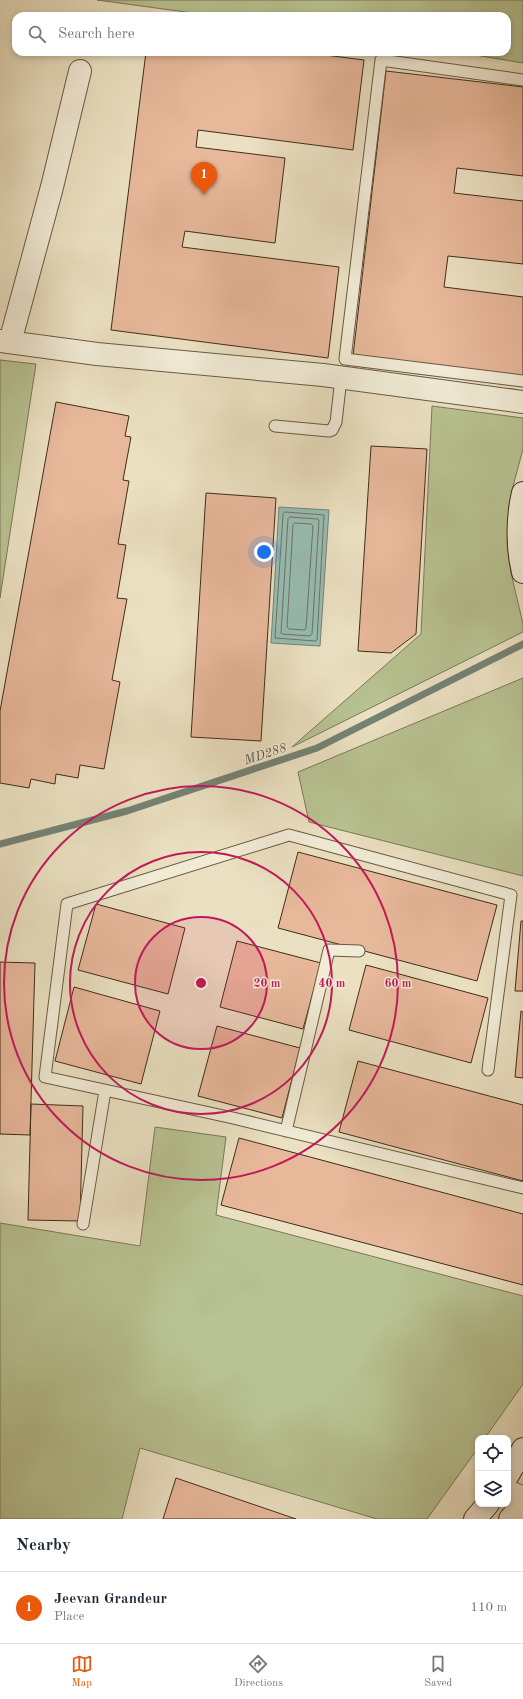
<!DOCTYPE html>
<style>
:root{--surface:#fff;--page:#f2f2f3;--text:#1f2937;--muted:#747a83;--line:#e0e1e3;--accent:#ea580c}
body{margin:0;font-family:"Old Standard TT",serif;background:var(--page);color:var(--text)}
.controls{position:absolute;right:12px;bottom:12px;display:grid;overflow:hidden;border-radius:8px;box-shadow:0 2px 6px #0003}
.controls button{width:36px;height:36px;display:grid;place-items:center;padding:0;border:0;border-bottom:1px solid var(--line);background:var(--surface);color:var(--text);font:20px sans-serif}
.you{position:absolute;left:264px;top:552px;width:14px;height:14px;margin:-10px;border:3px solid #fff;border-radius:50%;background:#1a73e8;box-shadow:0 0 0 6px #1a73e833}
.badge{display:grid;place-items:center;width:26px;height:26px;border-radius:50%;background:var(--accent);color:#fff;font-size:13px;font-weight:700}
.pin{position:absolute;translate:-50% -33px;filter:drop-shadow(0 1px 2px #0008)}
.pin::after{content:'';position:absolute;top:21px;width:14px;height:12px;background:inherit;clip-path:polygon(0 0,100% 0,50% 100%)}
.list{margin:0;padding:0;list-style:none}
h2{display:flex;justify-content:space-between;align-items:center;height:52px;margin:0;padding:0 16px;font-size:17px}
h2 small{font-size:13px;font-weight:400;color:var(--muted)}
.list li{display:grid;grid-template-columns:26px 1fr auto;gap:12px;align-items:center;box-sizing:border-box;height:72px;padding:0 16px;border-top:1px solid var(--line)}
.list b{display:block;font-size:15px;white-space:nowrap}
.list p{margin:0;font-size:13px;white-space:nowrap;color:var(--muted)}
.list em{font-size:13px;font-style:normal;color:var(--muted)}
.icon{flex:none;width:22px;height:22px;fill:none;stroke:currentColor;stroke-width:2;stroke-linecap:round;stroke-linejoin:round}
.map{position:relative;flex:none;width:523px;height:1519px;overflow:hidden}
.search{position:absolute;background:var(--surface);box-shadow:0 2px 6px #0003;left:12px;right:12px;top:12px;height:44px;display:flex;align-items:center;gap:10px;box-sizing:border-box;padding:0 14px;border-radius:12px;color:var(--muted);font-size:15px}
.sheet{height:124px;background:var(--surface)}
nav{display:flex;justify-content:space-around;align-items:center;box-sizing:border-box;height:56px;border-top:1px solid var(--line);background:var(--surface);font-size:11px;color:var(--muted)}
nav a{display:grid;justify-items:center;gap:2px}
nav .on{color:var(--accent)}
.map>svg:first-child{display:block}
.green{fill:#b8c292;stroke:#7c7856}
.water{fill:#98bdb4;stroke:#748376}
.lines{fill:none;stroke-linecap:round;stroke-linejoin:round}
.shore{stroke:#6c7566;stroke-width:1}
.stream{stroke:#748376;stroke-width:7}
.building{fill:#e8b89b;stroke:#3f2d19}
.lane-casing{stroke:#6a5a43;stroke-width:13}
.street-casing{stroke:#6a5a43;stroke-width:24}
.secondary-casing{stroke:#3f2d19;stroke-width:24}
.lane{stroke:#f2ecd7;stroke-width:11}
.street{stroke:#f2ecd7;stroke-width:22}
.secondary{stroke:#f2ecd7;stroke-width:22}
.ring{fill:none;stroke:#c2185b;stroke-width:2}
.labels{text-anchor:middle;stroke-width:3;stroke-linejoin:round;paint-order:stroke}
.water-label{font-size:13px;font-style:italic;fill:#555140;stroke:#f2ecd7}
.centre{fill:#c2185b;stroke:#f2ecd7;stroke-width:2}
.ring-label{font-size:12px;text-anchor:middle;font-weight:bold;fill:#c2185b;stroke:#f2ecd7;stroke-width:3;stroke-linejoin:round;paint-order:stroke}
</style>
<div class="map">
<svg width="523" height="1519" viewBox="0 0 523 1519">
<rect width="100%" height="100%" fill="#ebe1c2"/>
<filter id="stains"><feTurbulence type="fractalNoise" baseFrequency=".005" numOctaves="4"/><feColorMatrix values="0 0 0 0 .2 0 0 0 0 .09 0 0 0 0 .02 0 0 0 .5 -.17"/></filter>
<radialGradient id="worn" r=".72"><stop offset=".6" stop-color="#630" stop-opacity="0"/><stop offset="1" stop-color="#630" stop-opacity=".3"/></radialGradient>
<path class="green" d="M 97,0 L 523,0 L 523,63 L 457,52 L 507,52 L 507,16 L 215,16 Z
M 0,360 L 36,364 L 0,598 Z
M 432,406 L 523,418 L 523,449 L 512,490 L 508,543 L 511,573 L 523,624 L 523,632 L 292,747 L 421,634 Z
M 523,678 L 523,876 L 309,822 L 298,772 Z
M 155,1127 L 226,1137 L 216,1215 L 523,1296 L 523,1384 L 485,1438 L 478,1438 L 478,1448 L 427,1519 L 377,1519 L 140,1448 L 122,1519 L 0,1519 L 0,1223 L 140,1246 Z"/>
<path class="water" d="M 279,507 L 329,510 L 320,646 L 271,643 Z"/>
<g class="lines">
<path class="shore" d="M 285,512 L 324,515 L 317,640 L 315,641 L 275,638 L 283,514 Z
M 290,517 L 318,519 L 319,520 L 312,634 L 310,636 L 282,634 L 281,633 L 288,519 Z
M 295,523 L 311,524 L 313,526 L 306,628 L 305,630 L 289,629 L 287,627 L 293,525 Z"/>
<path class="stream" d="M 0,844 L 127,811 L 317,748 L 523,644"/>
</g>
<path class="building" d="M 146,52 L 302,52 L 364,60 L 353,150 L 198,130 L 196,147 L 285,158 L 275,243 L 185,231 L 182,247 L 339,267 L 328,358 L 111,330 Z
M 386,71 L 523,87 L 523,176 L 457,168 L 454,193 L 523,201 L 523,264 L 448,256 L 444,287 L 523,297 L 523,376 L 353,356 Z
M 56,402 L 129,416 L 125,436 L 131,437 L 123,480 L 129,481 L 118,544 L 126,545 L 117,598 L 127,599 L 112,680 L 120,682 L 104,769 L 80,765 L 78,778 L 56,774 L 55,784 L 31,779 L 29,788 L 0,783 L 0,711 Z
M 371,446 L 427,449 L 416,634 L 391,653 L 358,651 Z
M 206,493 L 276,498 L 261,741 L 191,737 Z
M 298,852 L 497,905 L 477,981 L 278,928 Z
M 96,904 L 185,928 L 168,994 L 78,970 Z
M 521,921 L 523,921 L 523,991 L 515,991 Z
M 237,941 L 321,963 L 303,1029 L 220,1007 Z
M 0,962 L 35,963 L 30,1135 L 0,1134 Z
M 366,965 L 488,998 L 471,1063 L 349,1030 Z
M 74,987 L 160,1011 L 141,1084 L 55,1061 Z
M 521,1011 L 523,1012 L 523,1078 L 515,1077 Z
M 217,1026 L 300,1048 L 282,1118 L 198,1096 Z
M 358,1061 L 523,1105 L 523,1181 L 339,1132 Z
M 31,1104 L 83,1106 L 80,1221 L 28,1220 Z
M 239,1138 L 523,1214 L 523,1285 L 221,1205 Z
M 176,1478 L 296,1519 L 163,1519 Z"/>
<g class="lines">
<defs>
<path id="lane" d="M 523,80 L 381,60 L 345,359 L 523,381
M 275,426 L 329,431 L 332,430 L 336,422 L 341,378
M 488,1070 L 511,895 L 289,835 L 67,904 L 45,1077 L 233,1118 L 523,1188
M 286,1131 L 329,950 L 359,951
M 83,1224 L 105,1091"/>
<path id="street" d="M 0,341 L 97,354 L 323,375 L 523,402
M 10,342 L 52,187 L 80,71
M 508,1491 L 523,1498"/>
<path id="secondary" d="M 523,493 C 517,518 517,548 523,572
M 508,1475 L 523,1449
M 475,1519 L 488,1504
M 510,1519 L 523,1504"/>
</defs>
<use href="#lane" class="lane-casing"/>
<use href="#street" class="street-casing"/>
<use href="#secondary" class="secondary-casing"/>
<use href="#lane" class="lane"/>
<use href="#street" class="street"/>
<use href="#secondary" class="secondary"/>
</g>
<circle cx="201" cy="983" r="66" fill="#c2185b" fill-opacity=".12"/>
<g class="ring">
<circle cx="201" cy="983" r="66"/>
<circle cx="201" cy="983" r="131"/>
<circle cx="201" cy="983" r="197"/>
</g>
<g class="labels">
<g class="water-label">
<text transform="translate(265 753) rotate(-18)" y="5">MD288</text>
</g>
</g>
<circle cx="201" cy="983" r="6" class="centre"/>
<g class="ring-label">
<text x="267" y="987">20 m</text>
<text x="332" y="987">40 m</text>
<text x="398" y="987">60 m</text>
</g>
<rect width="100%" height="100%" filter="url(#stains)"/>
<rect width="100%" height="100%" fill="url(#worn)"/>
</svg>
<div class="controls">
<button><svg class="icon" aria-label="locate" viewBox="0 0 24 24"><circle cx="12" cy="12" r="6"/><path d="M12 2v4M12 18v4M2 12h4M18 12h4"/></svg></button>
<button><svg class="icon" aria-label="layers" viewBox="0 0 24 24"><path d="M12 4l9 5-9 5-9-5zM3 14l9 5 9-5"/></svg></button>
</div>
<div class="you"></div>
<div class="pin badge" style="left:204px;top:195px">1</div>
<div class="search"><svg class="icon" aria-label="search" viewBox="0 0 24 24"><circle cx="10" cy="10" r="6"/><path d="M15 15l6 6"/></svg>Search here</div>
</div>
<section class="sheet">
<h2>Nearby<small></small></h2>
<ul class="list">
<li><span class="badge">1</span><div><b>Jeevan Grandeur</b><p>Place</p></div><em>110 m</em></li>
</ul>
</section>
<nav>
<a class="on"><svg class="icon" aria-label="map" viewBox="0 0 24 24"><path d="M3 6l6-2 6 2 6-2v14l-6 2-6-2-6 2zM9 4v14M15 6v14"/></svg>Map</a>
<a><svg class="icon" aria-label="directions" viewBox="0 0 24 24"><path d="M12 3l9 9-9 9-9-9zM9 14v-3h6M13 9l2 2-2 2"/></svg>Directions</a>
<a><svg class="icon" aria-label="saved" viewBox="0 0 24 24"><path d="M7 4h10v16l-5-4-5 4z"/></svg>Saved</a>
</nav>
